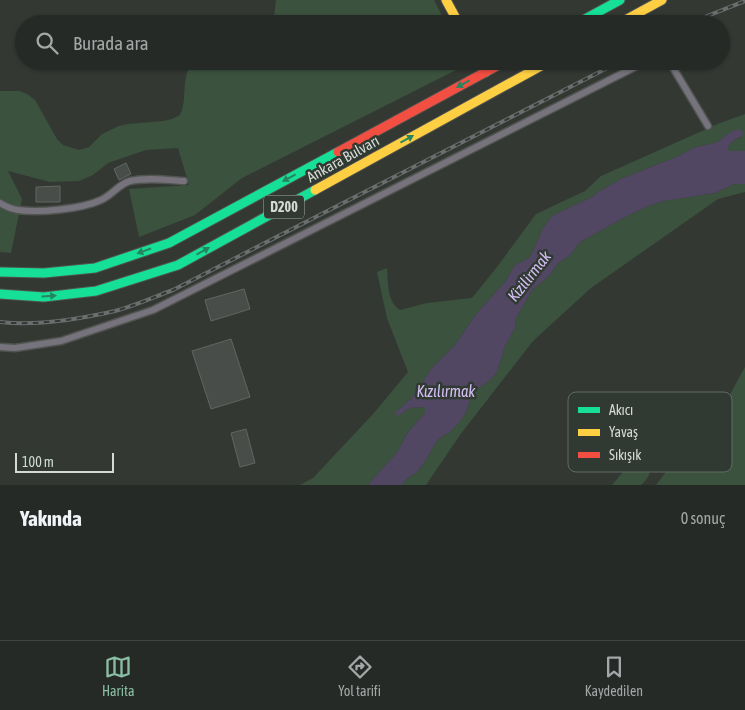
<!DOCTYPE html>
<html lang="tr">
<meta charset="utf-8">
<style>
:root{--surface:#262a26;--page:#323632;--text:#f1f3f6;--muted:#a4a7a7;--line:#424643;--accent:#8abfa5}
body{margin:0;font-family:"Asap Condensed",sans-serif;background:var(--page);color:var(--text)}
.scale{position:absolute;left:15px;bottom:12px;width:99px;box-sizing:border-box;padding-left:5px;border:2px solid #d4dad5;border-top:0;font-size:14px;line-height:18px;white-space:nowrap;color:#d4dad5;-webkit-text-stroke:4px #313a32;paint-order:stroke}
.list{margin:0;padding:0;list-style:none}
h2{display:flex;justify-content:space-between;align-items:center;height:65px;margin:0;padding:0 20px;font-size:21px}
h2 small{font-size:16px;font-weight:400;color:var(--muted)}
.icon{flex:none;width:28px;height:28px;fill:none;stroke:currentColor;stroke-width:2;stroke-linecap:round;stroke-linejoin:round}
.map{position:relative;flex:none;width:745px;height:485px;overflow:hidden}
.search{position:absolute;background:var(--surface);box-shadow:0 1px 4px #0004;left:15px;right:15px;top:15px;height:55px;display:flex;align-items:center;gap:12px;box-sizing:border-box;padding:0 18px;border-radius:28px;color:var(--muted);font-size:19px}
.sheet{height:155px;background:var(--surface)}
nav{display:flex;justify-content:space-around;align-items:center;box-sizing:border-box;height:70px;border-top:1px solid var(--line);background:var(--surface);font-size:14px;color:var(--muted)}
nav a{display:grid;justify-items:center;gap:2px}
nav .on{color:var(--accent)}
.map>svg:first-child{display:block}
.green{fill:#3b523e}
.water{fill:#524763}
.building{fill:#484d49;stroke:#626662}
.lines{fill:none;stroke-linecap:round;stroke-linejoin:round}
.street-casing{stroke:#515451;stroke-width:9}
.fast-casing{stroke:#515451;stroke-width:11}
.slow-casing{stroke:#515451;stroke-width:11}
.jam-casing{stroke:#515451;stroke-width:11}
.street{stroke:#76737c;stroke-width:6}
.fast{stroke:#16e098;stroke-width:9}
.slow{stroke:#ffcf43;stroke-width:9}
.jam{stroke:#f24e42;stroke-width:9}
.rail-casing{stroke:#6b6d6e;stroke-width:4}
.rail{stroke:#313a32;stroke-width:2;stroke-dasharray:5.5;stroke-linecap:butt}
.oneway{fill:#258560}
.labels{text-anchor:middle;stroke-width:5;stroke-linejoin:round;paint-order:stroke}
.shield{fill:#313a32;stroke:#a3aaa4;stroke-width:1}
.shield-label{font-size:14px;font-weight:bold;fill:#d4dad5}
.street-label{font-size:15px;fill:#d4dad5;stroke:#313a32}
.water-label{font-size:16px;font-style:italic;fill:#d3bef6;stroke:#313a32}
.key{fill:#313a32;stroke:#626a63;stroke-width:1}
.key-label{font-size:14px;fill:#d4dad5}
</style>
<div class="map">
<svg width="745" height="485" viewBox="0 0 745 485">
<rect width="100%" height="100%" fill="#333833"/>
<path class="green" d="M 276,0 L 434,0 L 446,24 L 271,24 L 274,17 Z
M 191,61 L 464,61 L 466,65 L 242,178 L 195,215 L 139,237 L 129,189 L 189,185 L 178,148 L 146,150 L 108,163 L 93,175 L 79,181 L 50,182 L 8,171 L 22,199 L 11,253 L 0,252 L 0,91 L 19,91 L 27,94 L 35,100 L 57,139 L 63,145 L 79,150 L 89,147 L 102,134 L 119,126 L 128,124 L 163,121 L 172,119 L 180,115 C 186,102 183,91 186,77 C 187,71 190,67 191,61 Z
M 745,114 L 745,151 L 728,151 C 728,142 733,141 741,137 L 726,135 L 718,142 L 693,148 L 679,156 L 623,178 L 598,192 L 592,197 L 552,216 L 543,228 L 532,253 L 529,258 L 515,265 L 505,282 L 476,314 L 455,345 L 431,369 L 413,397 L 397,411 L 400,415 L 410,408 L 425,407 L 425,413 L 408,432 L 398,451 L 368,485 L 300,485 L 313,478 L 374,413 L 408,372 L 387,318 L 377,272 L 387,268 C 388,282 387,302 400,310 L 427,303 L 472,298 L 497,267 L 536,214 L 585,191 L 601,176 L 720,123 Z
M 734,184 L 745,184 L 745,192 L 718,199 L 591,288 L 533,341 L 460,435 L 426,485 L 401,485 L 408,478 L 417,472 L 424,463 L 435,444 L 441,437 L 450,432 L 466,412 L 473,392 L 490,380 L 497,372 L 505,346 L 515,328 L 516,318 L 532,290 L 549,276 L 558,263 L 570,255 L 580,242 L 627,216 L 646,207 L 663,201 L 715,193 Z
M 745,367 L 745,485 L 656,485 L 694,435 C 720,420 731,391 745,367 Z
M 643,464 L 653,464 C 650,472 648,480 641,485 L 612,485 C 624,472 624,466 643,464 Z"/>
<path class="water" d="M 735,130 L 741,130 L 744,134 C 738,140 728,140 728,151 L 745,151 L 745,184 L 734,184 L 715,193 L 663,201 L 646,207 L 627,216 L 580,242 L 570,255 L 558,263 L 549,276 L 532,290 L 516,318 L 515,328 L 505,346 L 497,372 L 490,380 L 473,392 L 466,412 L 460,421 L 450,432 L 441,437 L 435,444 L 424,463 L 417,472 L 408,478 L 401,485 L 368,485 L 398,451 L 408,432 L 425,413 L 425,407 L 410,408 L 400,415 L 395,415 L 397,411 L 413,397 L 431,369 L 455,345 L 476,314 L 505,282 L 515,265 L 529,258 L 532,253 L 543,228 L 552,216 L 592,197 L 598,192 L 623,178 L 679,156 L 693,148 L 718,142 L 726,135 Z"/>
<path class="building" d="M 126,163 L 131,174 L 119,180 L 114,169 Z
M 60,186 L 60,202 L 36,202 L 36,187 Z
M 244,289 L 250,309 L 211,321 L 205,300 Z
M 231,339 L 250,397 L 211,409 L 192,351 Z
M 246,429 L 255,463 L 240,467 L 231,433 Z"/>
<g class="lines">
<defs>
<path id="street" d="M 669,61 L 708,126
M 0,203 C 5,206 12,209 18,210 C 39,213 82,209 101,200 C 112,195 119,184 130,181 C 148,177 166,180 184,181
M 0,347 L 15,348 L 61,341 L 153,310 L 647,61"/>
<path id="fast" d="M 576,24 L 620,0
M 480,61 L 486,72
M 0,272 L 44,273 L 95,268 L 169,243 L 338,152
M 0,294 L 44,297 L 96,291 L 178,265 L 315,190"/>
<path id="slow" d="M 446,0 L 459,24
M 618,24 L 662,0
M 315,190 L 550,61"/>
<path id="jam" d="M 338,152 L 506,61"/>
</defs>
<use href="#street" class="street-casing"/>
<use href="#fast" class="fast-casing"/>
<use href="#slow" class="slow-casing"/>
<use href="#jam" class="jam-casing"/>
<use href="#street" class="street"/>
<use href="#fast" class="fast"/>
<use href="#slow" class="slow"/>
<use href="#jam" class="jam"/>
<defs>
<path id="rail" d="M 687,24 L 745,1
M 0,322 C 35,326 80,319 115,311 C 134,306 154,297 173,290 L 621,61"/>
</defs>
<use href="#rail" class="rail-casing"/>
<use href="#rail" class="rail"/>
</g>
<defs><path id="oneway-solid" d="M-6-.8H1V-3.2L6.5 0L1 3.2V.8H-6Z" transform="scale(1.25)"/></defs>
<g class="oneway">
<use href="#oneway-solid" transform="translate(463 84) rotate(152)"/>
<use href="#oneway-solid" transform="translate(407 139) rotate(-29)"/>
<use href="#oneway-solid" transform="translate(289 178) rotate(152)"/>
<use href="#oneway-solid" transform="translate(144 251) rotate(161)"/>
<use href="#oneway-solid" transform="translate(203 251) rotate(-29)"/>
<use href="#oneway-solid" transform="translate(49 296) rotate(-4)"/>
</g>
<g class="labels">
<rect class="shield" x="264" y="195.5" width="40" height="23" rx="4"/>
<g class="shield-label">
<text x="284" y="212">D200</text>
</g>
<g class="street-label">
<text transform="translate(343 159) rotate(-29)" y="5">Ankara Bulvarı</text>
</g>
<g class="water-label">
<text transform="translate(529 276) rotate(-52)" y="6">Kizilirmak</text>
<text x="446" y="397">Kızılırmak</text>
</g>
</g>
<rect x="568" y="392" width="164" height="80" rx="8" class="key"/>
<rect x="578" y="407" width="22" height="6" fill="#16e098"/>
<rect x="578" y="429" width="22" height="7" fill="#ffcf43"/>
<rect x="578" y="452" width="22" height="6" fill="#f24e42"/>
<g class="key-label">
<text x="609" y="415">Akıcı</text>
<text x="609" y="437">Yavaş</text>
<text x="609" y="460">Sıkışık</text>
</g>
</svg>
<div class="scale">100 m</div>
<div class="search"><svg class="icon" aria-label="search" viewBox="0 0 24 24"><circle cx="10" cy="10" r="6"/><path d="M15 15l6 6"/></svg>Burada ara</div>
</div>
<section class="sheet">
<h2>Yakında<small>0 sonuç</small></h2>
<ul class="list">
</ul>
</section>
<nav>
<a class="on"><svg class="icon" aria-label="map" viewBox="0 0 24 24"><path d="M3 6l6-2 6 2 6-2v14l-6 2-6-2-6 2zM9 4v14M15 6v14"/></svg>Harita</a>
<a><svg class="icon" aria-label="directions" viewBox="0 0 24 24"><path d="M12 3l9 9-9 9-9-9zM9 14v-3h6M13 9l2 2-2 2"/></svg>Yol tarifi</a>
<a><svg class="icon" aria-label="saved" viewBox="0 0 24 24"><path d="M7 4h10v16l-5-4-5 4z"/></svg>Kaydedilen</a>
</nav>
